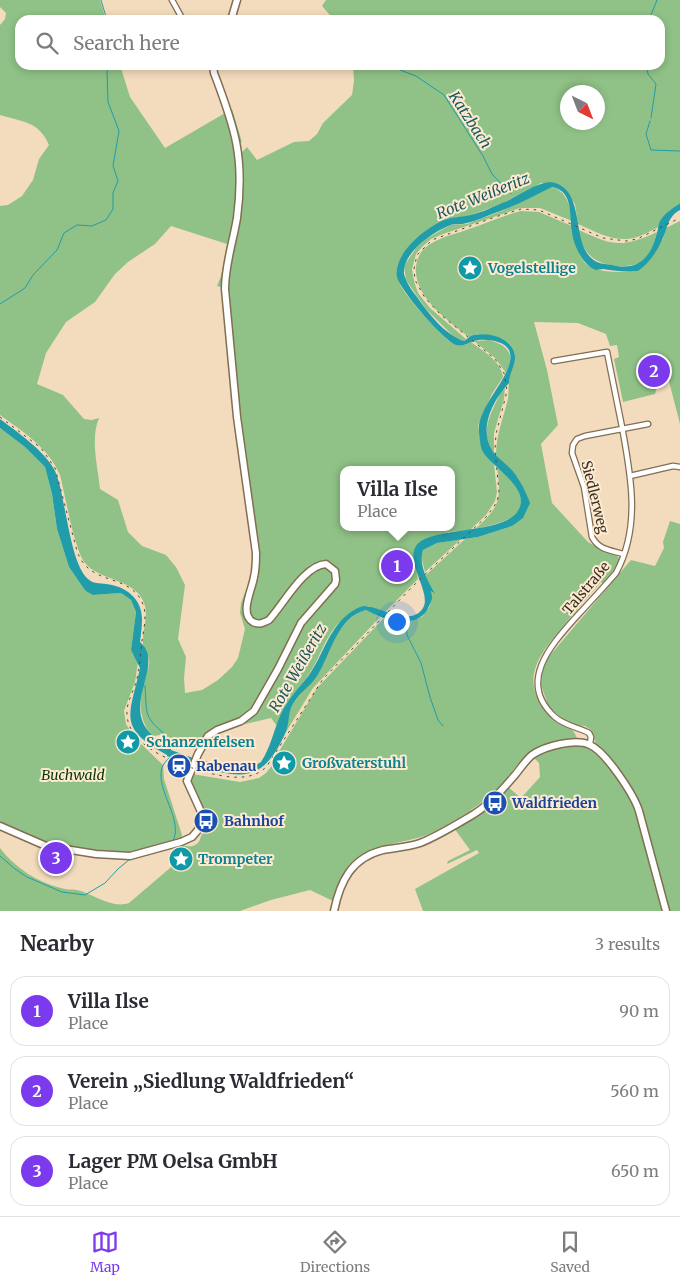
<!DOCTYPE html>
<meta charset="utf-8">
<style>
:root{--surface:#fff;--page:#f7f7f7;--text:#2b2b33;--muted:#7c7c81;--line:#e1e1e2;--accent:#7c3aed}
body{margin:0;font-family:Merriweather,serif;background:var(--page);color:var(--text)}
.compass{position:absolute;left:560px;top:85px;width:45px;height:45px;border-radius:50%;background:var(--surface);box-shadow:0 2px 8px #0003;rotate:138deg}
.you{position:absolute;left:396px;top:621px;width:18px;height:18px;margin:-12px;border:4px solid #fff;border-radius:50%;background:#1a73e8;box-shadow:0 0 0 8px #1a73e833}
.badge{display:grid;place-items:center;width:32px;height:32px;border-radius:50%;background:var(--accent);color:#fff;font-size:16px;font-weight:700}
.pin{position:absolute;translate:-50% -50%;border:2px solid #fff;box-shadow:0 1px 5px #0006}
.popup{position:absolute;left:340px;top:466px;width:115px;height:65px;box-sizing:border-box;display:grid;place-content:center;border-radius:10px;background:var(--surface);filter:drop-shadow(0 1px 4px #0005);font-size:16px;white-space:nowrap;color:var(--muted)}
.popup b{font-size:19px;color:var(--text)}
.popup::after{content:'';position:absolute;left:50%;top:100%;margin-left:-10px;border:10px solid transparent;border-top-color:var(--surface)}
.list{margin:0;padding:0;list-style:none}
h2{display:flex;justify-content:space-between;align-items:center;height:65px;margin:0;padding:0 20px;font-size:21px}
h2 small{font-size:16px;font-weight:400;color:var(--muted)}
.list li{display:grid;grid-template-columns:32px 1fr auto;gap:15px;align-items:center;box-sizing:border-box;height:70px;margin:0 10px 10px;padding:0 10px;border:1px solid var(--line);border-radius:15px}
.list b{display:block;font-size:19px;white-space:nowrap}
.list p{margin:0;font-size:16px;white-space:nowrap;color:var(--muted)}
.list em{font-size:16px;font-style:normal;color:var(--muted)}
.icon{flex:none;width:28px;height:28px;fill:none;stroke:currentColor;stroke-width:2;stroke-linecap:round;stroke-linejoin:round}
.map{position:relative;flex:none;width:680px;height:911px;overflow:hidden}
.search{position:absolute;background:var(--surface);box-shadow:0 2px 8px #0003;left:15px;right:15px;top:15px;height:55px;display:flex;align-items:center;gap:12px;box-sizing:border-box;padding:0 18px;border-radius:15px;color:var(--muted);font-size:19px}
.sheet{height:305px;background:var(--surface)}
nav{display:flex;justify-content:space-around;align-items:center;box-sizing:border-box;height:70px;border-top:1px solid var(--line);background:var(--surface);font-size:14px;color:var(--muted)}
nav a{display:grid;justify-items:center;gap:2px}
nav .on{color:var(--accent)}
.map>svg:first-child{display:block}
.green{fill:#90c287;fill-rule:evenodd}
.water{fill:#209da9}
.lines{fill:none;stroke-linecap:round;stroke-linejoin:round}
.stream{stroke:#209da9;stroke-width:1}
.street-casing{stroke:#826e52;stroke-width:7}
.secondary-casing{stroke:#826e52;stroke-width:9}
.street{stroke:#fff;stroke-width:4.5}
.secondary{stroke:#fff;stroke-width:6}
.rail{stroke:#524838;stroke-width:1;stroke-dasharray:2.5 5;stroke-linecap:butt}
.labels{text-anchor:middle;stroke-width:4;stroke-linejoin:round;paint-order:stroke}
.culture-label{font-size:14px;font-weight:bold;fill:#0d838f;stroke:#fdead1;text-anchor:start}
.street-label{font-size:14px;fill:#383023;stroke:#fdead1}
.transit-label{font-size:14px;font-weight:bold;fill:#164399;stroke:#fdead1;text-anchor:start}
.park-label{font-size:14px;font-style:italic;fill:#073600;stroke:#fdead1}
.water-label{font-size:15px;font-style:italic;fill:#19595f;stroke:#fdead1}
</style>
<div class="map">
<svg width="680" height="911" viewBox="0 0 680 911">
<rect width="100%" height="100%" fill="#f3dcbd"/>
<path class="green" d="M 0,0 L 100,0 L 106,20 L 20,20 L 20,65 L 120,65 L 130,97 L 165,148 L 232,109 L 242,142 L 240,142 L 241,153 L 247,147 L 257,160 L 294,142 L 309,141 L 317,134 L 323,123 L 352,95 L 354,81 L 353,65 L 660,65 L 660,20 L 334,20 L 322,6 L 326,0 L 680,0 L 680,203 C 671,209 662,216 659,227 C 652,230 644,235 637,237 C 617,244 596,232 578,224 L 575,204 L 562,186 L 541,183 L 501,204 L 468,216 L 447,219 L 402,256 C 401,264 397,277 400,284 C 404,295 442,337 452,343 C 459,347 465,346 471,342 C 483,351 501,361 503,377 L 492,394 L 478,426 L 482,450 L 494,464 L 497,492 L 495,501 L 486,515 L 470,530 L 449,532 L 420,542 L 414,556 L 418,579 L 385,612 L 368,606 C 358,612 342,618 335,627 C 324,641 319,659 309,674 C 297,692 283,705 277,726 L 271,718 L 206,733 L 200,743 L 180,741 L 176,742 L 168,738 L 165,740 L 164,737 L 159,735 L 155,736 L 154,739 L 153,737 C 137,718 139,699 145,676 C 146,673 148,669 149,665 C 151,657 144,652 143,644 C 142,631 148,619 145,606 C 138,578 100,582 85,563 C 74,549 65,494 60,475 C 48,447 23,432 0,415 L 0,206 L 8,205 L 22,196 L 33,180 L 39,159 L 49,145 C 39,121 22,122 0,115 L 0,25 L 5,19 L 6,13 L 0,7 ZM 568,92 L 598,92 L 598,122 L 568,122 ZM 171,226 L 227,244 L 221,276 L 217,286 L 221,287 L 222,291 L 235,434 L 253,545 L 253,562 L 251,577 L 241,603 L 240,613 L 245,629 L 238,658 L 232,667 L 218,680 L 202,690 L 185,693 L 184,678 L 186,657 L 178,639 L 185,585 L 176,567 L 166,555 L 142,546 L 128,532 L 118,500 L 100,489 C 98,467 90,439 99,418 L 92,420 L 84,419 L 63,395 L 37,384 L 46,353 L 66,322 L 95,302 L 115,274 L 128,262 L 155,244 ZM 343,470 L 451,470 L 451,527 L 343,527 Z
M 551,187 C 567,190 571,208 572,221 L 540,208 L 520,208 L 443,234 L 431,239 L 422,247 L 416,254 L 412,269 L 414,281 L 418,293 L 430,308 L 466,339 L 464,341 L 456,338 L 451,334 L 426,309 L 406,280 L 404,266 L 417,247 L 426,239 L 450,225 L 467,224 L 504,210 Z
M 521,211 L 539,212 L 572,226 C 572,233 574,239 576,245 C 578,251 581,258 585,263 C 596,274 623,272 638,271 L 663,239 L 666,228 L 680,221 L 680,424 L 663,358 L 655,394 L 623,402 L 614,359 L 619,357 L 617,345 L 610,346 L 606,334 L 578,323 L 534,322 L 547,370 L 558,425 L 541,444 L 552,503 L 588,542 L 604,551 L 616,554 L 620,560 L 611,574 L 603,583 L 601,582 C 587,598 574,613 561,629 C 540,654 521,677 544,710 C 551,720 564,723 572,730 C 575,732 576,737 578,740 C 565,744 537,749 526,756 C 518,761 509,777 501,785 C 481,805 455,822 429,834 C 405,844 377,842 357,859 C 343,870 338,885 333,901 L 310,890 L 271,900 L 240,911 L 0,911 L 0,848 C 15,868 37,882 61,888 C 66,890 72,889 77,890 C 94,894 111,909 129,903 L 170,868 L 178,857 L 180,846 C 185,845 188,847 193,846 C 201,843 199,838 203,833 C 205,830 208,829 210,827 L 201,805 L 190,789 L 192,774 L 240,782 L 259,778 L 266,773 L 271,767 L 281,748 L 317,688 L 384,618 L 396,621 L 422,617 C 429,609 434,601 431,591 L 434,594 L 425,576 L 427,574 L 465,539 L 478,537 L 512,526 L 526,494 L 519,479 L 508,466 L 496,456 C 496,435 503,419 508,399 C 509,391 508,384 509,376 C 511,370 515,365 515,358 C 515,345 504,337 492,336 C 485,335 476,333 469,337 C 447,320 406,292 418,258 C 421,251 427,245 434,242 C 444,236 456,234 466,230 C 485,224 502,216 521,211 Z
M 579,230 C 613,246 622,248 657,232 C 654,242 652,253 644,260 C 638,265 632,265 625,266 C 600,267 582,257 579,230 Z
M 490,340 C 508,346 516,354 506,373 L 495,358 L 474,341 Z
M 505,388 L 504,399 L 494,433 L 494,453 C 478,433 492,411 501,392 Z
M 0,428 L 25,447 L 45,467 L 52,494 L 57,529 L 69,567 L 82,586 L 93,595 L 121,593 L 131,600 L 136,612 L 131,650 L 138,662 L 135,682 L 124,711 L 126,724 L 135,738 L 163,765 L 164,779 L 182,835 L 181,839 L 134,853 L 97,852 L 46,844 L 0,823 Z
M 497,466 C 508,476 533,500 515,515 C 505,523 487,526 475,529 C 501,506 501,500 497,466 Z
M 670,521 L 680,524 L 680,911 L 668,911 L 642,814 L 597,747 L 591,730 L 585,726 L 576,725 L 563,720 L 548,705 L 541,685 L 543,668 L 546,660 L 631,560 L 655,566 L 664,548 L 663,542 Z
M 461,539 L 425,572 L 421,556 L 423,550 L 437,543 Z
M 366,610 L 380,617 L 313,688 L 286,732 C 287,723 288,714 292,706 C 297,697 303,692 309,685 C 326,664 336,617 366,610 Z
M 580,744 L 594,749 L 604,760 L 633,799 L 664,911 L 423,911 L 415,889 L 479,853 L 477,850 L 447,864 L 448,861 L 470,850 L 454,828 L 508,787 L 521,798 L 540,777 L 539,763 L 533,757 C 548,749 563,745 580,744 Z"/>
<path class="water" d="M 550,182 C 589,187 568,248 597,262 C 601,264 607,264 612,265 C 637,271 650,259 656,236 C 658,231 658,225 660,221 C 665,213 673,208 680,203 L 680,210 C 667,217 668,228 662,240 C 656,253 649,263 638,271 C 626,272 615,271 603,269 C 601,269 598,270 596,270 C 583,266 573,244 572,232 C 569,216 574,191 552,187 C 532,197 513,207 492,214 C 484,217 476,221 467,223 C 461,225 454,223 448,226 C 432,233 402,253 404,274 C 406,282 412,291 417,297 C 428,313 445,335 464,341 C 467,339 471,335 474,335 C 490,332 513,338 515,356 C 516,365 509,373 509,383 C 494,399 478,428 492,450 C 496,457 503,461 508,466 C 519,476 525,490 530,503 L 523,518 L 512,526 L 478,537 L 437,543 L 423,550 C 418,565 428,581 435,594 L 431,591 C 433,599 432,600 429,606 C 420,631 383,620 366,610 C 337,617 331,654 317,676 C 310,687 297,694 291,708 C 288,716 289,726 285,734 C 262,783 243,779 196,766 L 199,759 C 218,764 243,774 261,762 C 271,747 274,729 281,714 C 288,699 299,688 309,675 C 323,655 328,631 347,615 C 352,611 358,607 364,606 C 380,606 410,628 423,608 C 433,592 399,556 421,541 C 443,527 508,533 519,509 C 530,488 492,467 483,452 C 480,447 480,439 479,433 C 475,406 519,372 509,350 C 504,340 483,338 474,341 C 467,343 464,347 456,345 C 444,341 400,290 397,277 C 393,253 427,226 447,219 C 453,217 460,217 466,216 C 478,214 491,208 502,203 C 518,197 532,184 550,182 Z
M 0,419 C 16,431 46,452 55,471 C 66,496 69,562 88,579 C 93,584 99,583 106,584 C 125,586 142,598 142,619 C 142,627 141,634 140,642 C 170,667 105,717 171,747 L 171,750 L 193,758 L 190,765 L 167,756 L 167,755 C 116,728 130,715 140,668 L 131,650 L 136,612 L 131,600 L 121,593 L 93,595 L 86,591 L 82,586 L 69,567 L 57,529 L 52,494 L 45,467 L 25,447 L 0,428 Z"/>
<g class="lines">
<path class="stream" d="M 101,0 L 107,20
M 649,20 L 657,0
M 646,65 L 648,74 L 656,84 L 651,118
M 400,70 L 416,76 L 444,95 L 483,156 L 492,174 L 511,194
M 650,121 L 646,134 L 651,150 L 680,151
M 0,304 L 25,288 L 33,275 L 57,250 L 64,233 L 77,225 L 92,226 L 106,220 L 113,209 L 113,193 L 118,181 L 113,166 L 119,131 L 108,102 L 107,72 L 109,65
M 406,619 L 407,635 L 421,663 L 430,697 L 438,720 L 443,726
M 143,686 L 145,686 C 147,713 143,717 166,735 L 162,744
M 169,758 C 167,760 163,764 162,768 C 155,789 184,820 173,841
M 0,856 L 15,869 L 27,877 L 62,892 L 85,895 L 105,883 L 118,869 L 130,859"/>
<defs>
<path id="street" d="M 172,0 L 183,20
M 554,361 L 607,352 C 612,377 617,402 622,427 C 631,476 641,527 616,573 C 603,588 590,602 577,616 C 552,644 516,682 555,717 C 565,726 578,727 589,733 L 591,737 L 590,744
M 630,476 L 673,466 L 680,467
M 623,554 C 610,550 599,550 592,537 L 584,487 L 572,453 L 573,445 L 577,439 L 585,436 L 648,424"/>
<path id="secondary" d="M 231,20 L 237,0
M 0,826 L 46,846 L 96,854 L 130,856 L 181,842 L 192,837 L 198,830 L 202,820 L 202,814 L 187,781 L 198,754 L 208,736 L 217,730 L 241,721 L 254,711 L 278,669 L 301,623 L 335,584 L 336,580 L 335,571 L 326,564 C 304,565 283,605 269,620 C 263,623 259,625 253,622 C 239,614 252,590 254,577 C 256,569 256,562 256,553 L 237,417 L 225,289 C 225,265 233,242 237,218 C 245,158 235,128 214,73 L 213,65
M 334,911 C 340,882 351,858 383,850 C 395,848 408,847 420,843 C 438,836 457,824 474,814 C 490,804 502,790 515,775 C 520,769 525,761 532,755 C 545,746 576,738 590,745 C 606,752 634,795 639,811 L 666,911"/>
</defs>
<use href="#street" class="street-casing"/>
<use href="#secondary" class="secondary-casing"/>
<use href="#street" class="street"/>
<use href="#secondary" class="secondary"/>
<path class="rail" d="M 0,417 L 41,448 L 55,468 L 77,551 C 89,586 126,573 141,600 C 148,612 144,628 142,641 C 140,655 140,669 136,682 C 133,693 126,703 127,715 C 129,750 186,767 213,774 C 231,778 253,781 267,766 L 323,679 L 418,581 L 487,516 L 497,502 L 499,492 L 495,450 L 496,434 L 507,391 L 504,373 L 495,359 L 441,315 L 425,298 L 415,280 L 414,269 L 417,255 L 432,240 L 495,217 L 521,209 L 539,210 L 603,238 L 626,241 L 637,239 L 680,218"/>
</g>
<defs>
<symbol id="sight-disc" viewBox="-11 -11 22 22"><circle r="9.5" fill="#0f9aa8" stroke="#fdead1"/><path d="M0-6L1.8-2.2L6-1.7L2.9 1.2L3.7 5.4L0 3.3L-3.7 5.4L-2.9 1.2L-6-1.7L-1.8-2.2Z" fill="#fff"/></symbol>
<symbol id="station-disc" viewBox="-11 -11 22 22"><circle r="9.5" fill="#1a4fb4" stroke="#fdead1"/><path d="M-3-6H3Q5-6 5-4V2Q5 4 3 4L4.5 6H3L1.5 4h-3L-3 6H-4.5L-3 4Q-5 4-5 2V-4Q-5-6-3-6ZM-3.5-4v3h7v-3ZM-3.5 1v1.5H-2V1ZM2 1v1.5H3.5V1Z" fill="#fff"/></symbol>
<symbol id="bus-disc" viewBox="-11 -11 22 22"><circle r="9.5" fill="#1a4fb4" stroke="#fdead1"/><path d="M-5-6H5V4H4V6H2V4H-2V6H-4V4H-5ZM-3.5-4V0h7V-4ZM-3.5 1.2v1.5H-2V1.2ZM2 1.2v1.5H3.5V1.2Z" fill="#fff"/></symbol>
</defs>
<g fill-rule="evenodd">
<use href="#sight-disc" x="456" y="254" width="28" height="28"/>
<use href="#sight-disc" x="114" y="728" width="28" height="28"/>
<use href="#sight-disc" x="270" y="749" width="28" height="28"/>
<use href="#station-disc" x="165" y="752" width="28" height="28"/>
<use href="#bus-disc" x="481" y="789" width="28" height="28"/>
<use href="#bus-disc" x="192" y="807" width="28" height="28"/>
<use href="#sight-disc" x="167" y="845" width="28" height="28"/>
</g>
<g class="labels">
<g class="culture-label">
<text x="488" y="273">Vogelstellige</text>
<text x="146" y="747">Schanzenfelsen</text>
<text x="302" y="768">Großvaterstuhl</text>
<text x="198" y="864">Trompeter</text>
</g>
<g class="street-label">
<text transform="translate(595 497) rotate(76)" y="5">Siedlerweg</text>
<text transform="translate(586 588) rotate(-50)" y="5">Talstraße</text>
</g>
<g class="transit-label">
<text x="196" y="771">Rabenau</text>
<text x="512" y="808">Waldfrieden</text>
<text x="224" y="826">Bahnhof</text>
</g>
<g class="park-label">
<text x="73" y="780">Buchwald</text>
</g>
<g class="water-label">
<text transform="translate(470 120) rotate(57)" y="5">Katzbach</text>
<text transform="translate(483 196) rotate(-22)" y="5">Rote Weißeritz</text>
<text transform="translate(298 668) rotate(-60)" y="5">Rote Weißeritz</text>
</g>
</g>
</svg>
<svg class="compass" viewBox="-18 -18 36 36"><path d="M0-13l5 13h-10z" fill="#e53935"/><path d="M0 13l5-13h-10z" fill="#7c7c81"/></svg>
<div class="you"></div>
<div class="pin badge" style="left:397px;top:566px">1</div>
<div class="popup"><b>Villa Ilse</b>Place</div>
<div class="pin badge" style="left:654px;top:371px">2</div>
<div class="pin badge" style="left:56px;top:858px">3</div>
<div class="search"><svg class="icon" aria-label="search" viewBox="0 0 24 24"><circle cx="10" cy="10" r="6"/><path d="M15 15l6 6"/></svg>Search here</div>
</div>
<section class="sheet">
<h2>Nearby<small>3 results</small></h2>
<ul class="list">
<li><span class="badge">1</span><div><b>Villa Ilse</b><p>Place</p></div><em>90 m</em></li>
<li><span class="badge">2</span><div><b>Verein „Siedlung Waldfrieden“</b><p>Place</p></div><em>560 m</em></li>
<li><span class="badge">3</span><div><b>Lager PM Oelsa GmbH</b><p>Place</p></div><em>650 m</em></li>
</ul>
</section>
<nav>
<a class="on"><svg class="icon" aria-label="map" viewBox="0 0 24 24"><path d="M3 6l6-2 6 2 6-2v14l-6 2-6-2-6 2zM9 4v14M15 6v14"/></svg>Map</a>
<a><svg class="icon" aria-label="directions" viewBox="0 0 24 24"><path d="M12 3l9 9-9 9-9-9zM9 14v-3h6M13 9l2 2-2 2"/></svg>Directions</a>
<a><svg class="icon" aria-label="saved" viewBox="0 0 24 24"><path d="M7 4h10v16l-5-4-5 4z"/></svg>Saved</a>
</nav>
